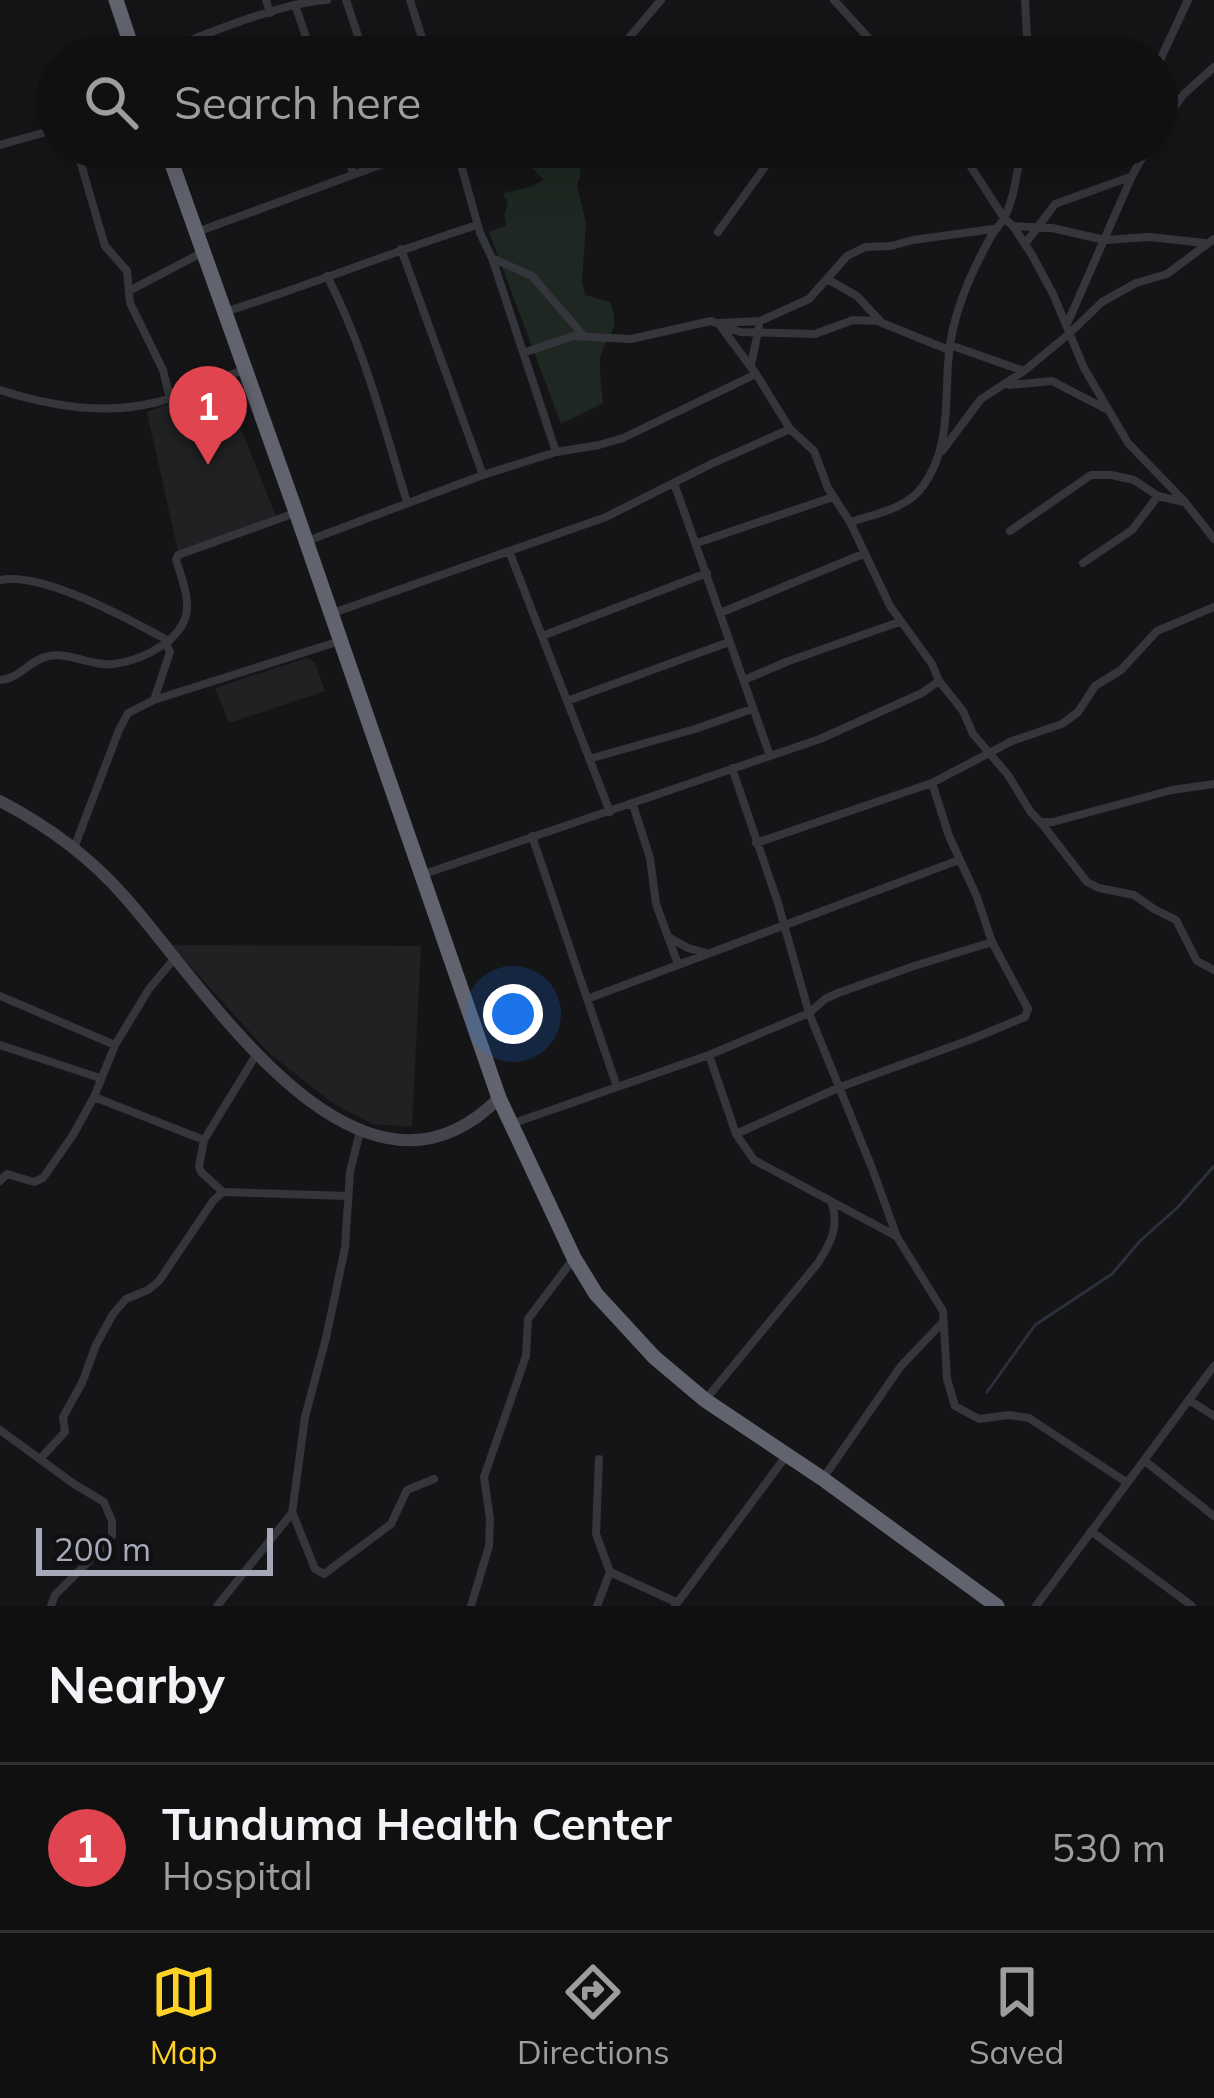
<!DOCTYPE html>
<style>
:root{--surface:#101011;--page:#19191a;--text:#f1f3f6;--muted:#9c9d9f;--line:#303031;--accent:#ffd325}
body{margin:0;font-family:Mulish,sans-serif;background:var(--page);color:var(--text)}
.scale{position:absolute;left:36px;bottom:30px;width:237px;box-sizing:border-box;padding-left:12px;border:6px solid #a6a9b8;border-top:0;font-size:33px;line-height:42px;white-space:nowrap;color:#a6a9b8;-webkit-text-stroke:9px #101012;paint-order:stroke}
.you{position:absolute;left:513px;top:1014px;width:42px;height:42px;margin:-30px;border:9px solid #fff;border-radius:50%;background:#1a73e8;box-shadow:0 0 0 18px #1a73e833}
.badge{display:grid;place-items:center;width:78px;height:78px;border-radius:50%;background:var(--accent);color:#fff;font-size:39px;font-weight:700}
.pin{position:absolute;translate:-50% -99px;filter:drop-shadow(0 3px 6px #0008)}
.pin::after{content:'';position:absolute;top:63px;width:42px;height:36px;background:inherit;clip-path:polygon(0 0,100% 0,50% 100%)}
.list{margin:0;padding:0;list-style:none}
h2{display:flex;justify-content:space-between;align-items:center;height:156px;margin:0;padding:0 48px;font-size:51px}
h2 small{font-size:39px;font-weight:400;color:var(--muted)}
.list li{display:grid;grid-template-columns:78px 1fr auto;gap:36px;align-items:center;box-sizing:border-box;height:168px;padding:0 48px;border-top:3px solid var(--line)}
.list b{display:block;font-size:45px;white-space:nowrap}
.list p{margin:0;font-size:39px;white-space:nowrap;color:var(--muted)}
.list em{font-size:39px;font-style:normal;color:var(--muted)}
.icon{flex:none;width:66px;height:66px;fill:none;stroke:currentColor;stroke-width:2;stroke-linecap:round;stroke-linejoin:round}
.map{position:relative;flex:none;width:1214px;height:1606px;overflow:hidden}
.search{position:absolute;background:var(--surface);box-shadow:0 12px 48px #0002;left:36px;right:36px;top:36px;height:132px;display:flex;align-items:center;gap:30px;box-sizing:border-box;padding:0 42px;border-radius:66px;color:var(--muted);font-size:45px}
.sheet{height:324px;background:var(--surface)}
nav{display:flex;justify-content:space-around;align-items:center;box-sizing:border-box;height:168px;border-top:3px solid var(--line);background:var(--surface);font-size:33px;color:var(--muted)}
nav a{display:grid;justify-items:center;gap:6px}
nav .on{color:var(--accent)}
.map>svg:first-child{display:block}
.built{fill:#212124}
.green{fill:#1e2721}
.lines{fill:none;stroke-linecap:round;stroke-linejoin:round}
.stream{stroke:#2a313c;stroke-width:3}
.street{stroke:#35363c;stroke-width:8}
.secondary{stroke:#43444c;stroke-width:12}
.highway{stroke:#61636e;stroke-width:15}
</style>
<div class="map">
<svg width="1214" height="1606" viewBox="0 0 1214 1606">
<rect width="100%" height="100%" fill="#151517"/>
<path class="built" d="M 223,384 L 277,519 L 178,551 L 147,412 Z
M 306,658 L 315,662 L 325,691 L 229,723 L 215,688 Z
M 171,945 L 421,946 L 412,1127 L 372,1124 L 331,1102 L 270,1054 Z"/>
<path class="green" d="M 511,147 L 577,147 L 575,154 L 581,173 L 577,186 L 586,222 L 582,281 L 585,295 L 610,302 C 623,335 603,335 600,361 C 599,374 602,390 603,403 L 561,424 L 489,232 L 506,225 L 504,214 L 508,205 L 503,193 L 527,188 L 544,180 Z"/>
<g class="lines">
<path class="stream" d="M 987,1392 L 1035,1325 L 1112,1274 L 1140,1241 L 1178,1207 L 1214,1166"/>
<path class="street" d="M 266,0 L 270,13
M 346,0 L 365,57
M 410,0 L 428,57
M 834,0 L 886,57
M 1025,0 L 1028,57
M 295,5 L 313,57
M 145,57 C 197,39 275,3 327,0
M 595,57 L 617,52 L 661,0
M 1169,113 L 1160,60 L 1188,0
M 1157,131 L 1184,94 L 1214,67
M 0,145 L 57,129
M 76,147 L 105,246 L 127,271 L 130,303 L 163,370 L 170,398
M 344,147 L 353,173
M 456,147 L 480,233 L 492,258 L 556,452
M 958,147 L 1004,218 L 1013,226 L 1032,255 L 1053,294 L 1084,368 L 1128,443 L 1185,502 L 1214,539
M 1013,226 L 1052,228 L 1105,240 L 1149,237 L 1205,243
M 197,232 L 429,147
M 718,232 L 767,164 L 785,147
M 1025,244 L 1055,204 L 1130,177
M 401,249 L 483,475
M 494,259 L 532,276 L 583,335
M 327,276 C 364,347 384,427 407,502
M 827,279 L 857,296 L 882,323 L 949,350
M 129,291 L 203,252
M 225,312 C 310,285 392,252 477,225
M 719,323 L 760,321 L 809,299 L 847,256 L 865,247 L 891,246 L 913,240 L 993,229
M 1067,324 L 1132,176 L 1148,147
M 722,326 L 740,332 L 815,334 L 853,320 L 879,321
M 950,345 L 1024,371
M 523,353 L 573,336 L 631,339 L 711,321 L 719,324 L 756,374 L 790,429 L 814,451 L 828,488 L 850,522 L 890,606 L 932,664 L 939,681 L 963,711 L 973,734 L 1008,775 L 1030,811 L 1040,822 L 1053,822 L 1172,790 L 1214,784
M 751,365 L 759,327
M 1010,385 L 1052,381 L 1108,410
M 0,390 C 47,405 104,415 153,403 C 184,396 214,381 243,370
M 942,451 L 981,399 L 1024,371 L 1070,333 L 1102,302 L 1136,283 L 1167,274 L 1214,239
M 674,483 L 770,756
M 850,522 C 875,514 907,509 923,486 C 952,446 944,400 949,353 C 953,312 973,268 993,233 C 996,228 1001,224 1004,218 C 1015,198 1017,169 1022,147
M 1010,531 L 1091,475 L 1111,475 L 1134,480 L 1158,496
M 307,541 L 483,475 L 556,452 L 599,445 L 623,438 L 756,374
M 697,543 L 833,497
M 509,551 L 610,812
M 1083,563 L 1132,530 L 1158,496 L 1184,502
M 0,580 C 43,571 130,620 169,641
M 720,613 L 863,554
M 330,614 L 606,517 L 711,464 L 790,429
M 542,636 L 707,573
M 0,680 C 20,679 30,659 49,656 C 70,652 93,667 114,664 C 143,660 188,639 187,605 C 187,590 180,573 176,560 L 178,555 L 295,513
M 744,680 L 786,662 L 899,622
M 154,700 L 170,652 L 166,644
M 567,701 L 729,642
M 589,759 L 695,729 L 752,709
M 732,768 L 778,903 L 809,1013 L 872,1168 L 897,1237 L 943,1311 L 947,1379 L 955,1406 L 979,1419 L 1009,1415 L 1029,1418 L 1126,1482
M 633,805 L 650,858 L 656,904 L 678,964
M 1042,824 L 1087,882 L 1099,888 L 1134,895 L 1154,909 L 1176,920 L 1197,961 L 1214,970
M 532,836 L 617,1087
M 756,843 L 932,783 L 1012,741 L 1062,724 L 1078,712 L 1095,686 L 1121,670 L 1157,631 L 1214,607
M 74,848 L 119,730 L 128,713 L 154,700 L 340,641
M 424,874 L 820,739 L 922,693 L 939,681
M 670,938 L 688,948 L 706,953
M 0,996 L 115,1045
M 587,999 L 959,860
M 0,1045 L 100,1078
M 709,1055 L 809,1013 L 825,999 L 838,993 L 914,966 L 992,942
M 94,1097 L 204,1140
M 514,1123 L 709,1055 L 736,1134 L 754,1160 L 896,1236
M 736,1134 L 840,1087 L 972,1039 L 1025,1017 L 1028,1009 L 992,942 L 977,897 L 949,836 L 932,783
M 0,1181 L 7,1174 L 34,1182 L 43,1178 L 73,1135 L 94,1097 L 115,1045 L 149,989 L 174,959
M 223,1192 L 201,1172 L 199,1166 L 204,1140 L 256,1055
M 706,1399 L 818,1263 C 831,1242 839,1228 832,1204
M 1189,1400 L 1214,1416
M 0,1430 L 74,1484 L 104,1502 L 112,1521 L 112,1536 L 109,1541 L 55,1595 L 51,1606
M 40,1459 L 65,1432 L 63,1417 L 82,1383 L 96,1345 L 113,1314 L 126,1299 L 148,1290 L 159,1281 L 213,1201 L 223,1192 L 348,1196
M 1145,1461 L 1214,1516
M 824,1477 L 901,1366 L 942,1323
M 293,1514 L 315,1569 L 324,1574 L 391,1524 L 407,1490 L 434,1479
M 1091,1531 L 1192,1606
M 610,1572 L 676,1602
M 217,1606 L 292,1513 L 305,1417 L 326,1338 L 345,1248 L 350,1172 L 360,1131
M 471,1606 L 489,1546 L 490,1519 L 484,1477 L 526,1356 L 528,1319 L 574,1258
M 597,1606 L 610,1572 L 596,1534 L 599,1459
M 675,1606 L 786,1456
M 1036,1606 L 1214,1366"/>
<path class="secondary" d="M 0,801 C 46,825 89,856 124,896 C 205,986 358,1240 499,1098"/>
<path class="highway" d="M 116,0 L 135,57
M 166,147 L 296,512 L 499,1098 L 574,1258 L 596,1294 L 654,1357 L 705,1400 L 823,1479 L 997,1606"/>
</g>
</svg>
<div class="scale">200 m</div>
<div class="you"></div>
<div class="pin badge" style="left:208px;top:465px;background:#e0444e">1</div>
<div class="search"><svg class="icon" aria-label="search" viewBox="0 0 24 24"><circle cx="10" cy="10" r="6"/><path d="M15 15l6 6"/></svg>Search here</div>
</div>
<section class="sheet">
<h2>Nearby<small></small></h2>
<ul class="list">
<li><span class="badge" style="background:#e0444e">1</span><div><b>Tunduma Health Center</b><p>Hospital</p></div><em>530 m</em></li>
</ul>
</section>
<nav>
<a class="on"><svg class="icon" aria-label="map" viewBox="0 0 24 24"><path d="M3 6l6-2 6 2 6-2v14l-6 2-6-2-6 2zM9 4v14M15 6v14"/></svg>Map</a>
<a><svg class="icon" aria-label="directions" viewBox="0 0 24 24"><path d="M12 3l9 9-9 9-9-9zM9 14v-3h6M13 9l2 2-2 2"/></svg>Directions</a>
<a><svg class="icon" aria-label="saved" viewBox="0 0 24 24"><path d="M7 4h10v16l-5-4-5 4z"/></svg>Saved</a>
</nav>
